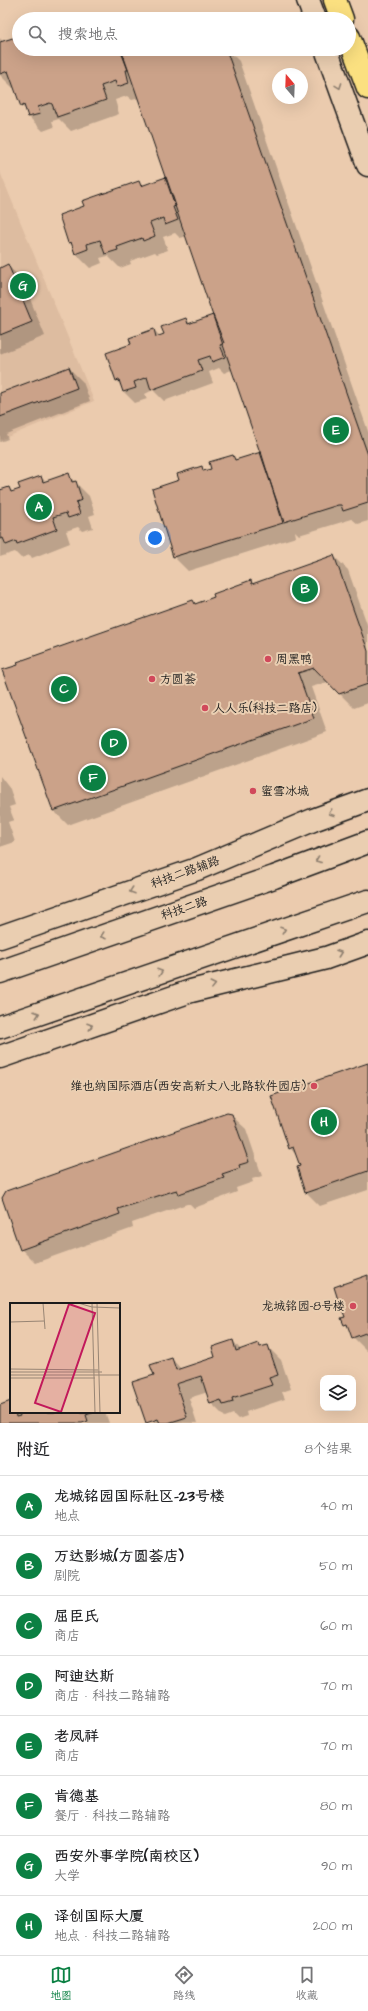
<!DOCTYPE html>
<html lang="zh">
<meta charset="utf-8">
<style>
:root{--surface:#fff;--page:#f6f6f6;--text:#202124;--muted:#757577;--line:#e0e0e0;--accent:#0b8043}
body{margin:0;font-family:"Architects Daughter","LXGW WenKai TC",sans-serif;background:var(--page);color:var(--text)}
.controls{position:absolute;right:12px;bottom:12px;display:grid;overflow:hidden;border-radius:8px;box-shadow:0 4px 16px #0002}
.controls button{width:36px;height:36px;display:grid;place-items:center;padding:0;border:0;border-bottom:1px solid var(--line);background:var(--surface);color:var(--text);font:20px sans-serif}
.compass{position:absolute;left:272px;top:68px;width:36px;height:36px;border-radius:50%;background:var(--surface);box-shadow:0 4px 16px #0002;rotate:341deg}
.you{position:absolute;left:155px;top:538px;width:14px;height:14px;margin:-10px;border:3px solid #fff;border-radius:50%;background:#1a73e8;box-shadow:0 0 0 6px #1a73e833}
.badge{display:grid;place-items:center;width:26px;height:26px;border-radius:50%;background:var(--accent);color:#fff;font-size:13px;font-weight:700}
.pin{position:absolute;translate:-50% -50%;border:2px solid #fff;box-shadow:0 1px 4px #0006}
.list{margin:0;padding:0;list-style:none}
h2{display:flex;justify-content:space-between;align-items:center;height:52px;margin:0;padding:0 16px;font-size:17px}
h2 small{font-size:13px;font-weight:400;color:var(--muted)}
.list li{display:grid;grid-template-columns:26px 1fr auto;gap:12px;align-items:center;box-sizing:border-box;height:60px;padding:0 16px;border-top:1px solid var(--line)}
.list b{display:block;font-size:15px;white-space:nowrap}
.list p{margin:0;font-size:13px;white-space:nowrap;color:var(--muted)}
.list em{font-size:13px;font-style:normal;color:var(--muted)}
.icon{flex:none;width:22px;height:22px;fill:none;stroke:currentColor;stroke-width:2;stroke-linecap:round;stroke-linejoin:round}
.map{position:relative;flex:none;width:368px;height:1423px;overflow:hidden}
.search{position:absolute;background:var(--surface);box-shadow:0 4px 16px #0002;left:12px;right:12px;top:12px;height:44px;display:flex;align-items:center;gap:10px;box-sizing:border-box;padding:0 14px;border-radius:22px;color:var(--muted);font-size:15px}
.sheet{height:532px;background:var(--surface)}
nav{display:flex;justify-content:space-around;align-items:center;box-sizing:border-box;height:56px;border-top:1px solid var(--line);background:var(--surface);font-size:11px;color:var(--muted)}
nav a{display:grid;justify-items:center;gap:2px}
nav .on{color:var(--accent)}
.map>svg:first-child{display:block}
.built{fill:#ddbca0}
.shadow{fill:#0003}
.building{fill:#cba289;stroke:#1c1c1c}
.lines{fill:none;stroke-linecap:round;stroke-linejoin:round}
.street-casing{stroke:#1c1c1c;stroke-width:25}
.secondary-casing{stroke:#1c1c1c;stroke-width:25}
.primary-casing{stroke:#1c1c1c;stroke-width:25}
.street{stroke:#eaceb1;stroke-width:22}
.secondary{stroke:#eaceb1;stroke-width:22}
.primary{stroke:#fbe080;stroke-width:22}
.oneway{stroke:#8d7e6e}
.poi-dot{fill:#d1495b;stroke:#eaceb1;stroke-width:1.5}
.labels{text-anchor:middle;stroke-width:4;stroke-linejoin:round;paint-order:stroke}
.poi-label{font-size:12px;fill:#1c1c1c;stroke:#eaceb1;text-anchor:start}
.street-label{font-size:12px;fill:#1c1c1c;stroke:#eaceb1}
.inset-road{fill:none;stroke:#988574;stroke-width:1}
.view{fill:#c2185b;fill-opacity:0.15;stroke:#c2185b;stroke-width:2}
.inset-edge{fill:none;stroke:#1c1c1c;stroke-width:2}
</style>
<div class="map">
<svg width="368" height="1423" viewBox="0 0 368 1423">
<rect width="100%" height="100%" fill="#ebcbae"/>
<filter id="ink" filterUnits="userSpaceOnUse"><feTurbulence type="fractalNoise" baseFrequency=".025" numOctaves="2"/><feDisplacementMap in="SourceGraphic" scale="8" xChannelSelector="R" yChannelSelector="G"/><feConvolveMatrix kernelMatrix="1 2 1 2 8 2 1 2 1" color-interpolation-filters="sRGB"/></filter>
<g filter="url(#ink)">
<path class="built" d="M 0,172 L 94,401 L 0,440 Z"/>
<path class="shadow" d="M 19,37 L 19,49 L 227,49 L 239,61 L 368,431 L 368,521 L 358,524 L 352,519 L 299,535 L 295,531 L 296,537 L 188,571 L 174,557 L 180,481 L 201,467 L 206,471 L 213,469 L 233,456 L 237,460 L 262,453 L 234,369 L 224,373 L 219,368 L 209,372 L 213,383 L 164,401 L 153,390 L 145,394 L 147,399 L 135,403 L 124,392 L 117,380 L 132,344 L 154,330 L 160,336 L 165,335 L 186,319 L 191,324 L 213,316 L 188,236 L 180,238 L 175,233 L 163,237 L 168,250 L 157,254 L 155,252 L 130,261 L 131,264 L 120,268 L 108,256 L 100,258 L 102,263 L 90,268 L 76,254 L 73,246 L 69,242 L 85,207 L 139,182 L 143,186 L 168,178 L 140,98 L 132,100 L 127,96 L 115,100 L 119,114 L 71,131 L 59,119 L 52,121 L 54,127 L 43,131 L 29,117 L 27,111 L 22,106 L 15,87 L 13,88 L 0,75 L 0,38 L 3,42 Z
M 8,266 L 22,279 L 45,336 L 0,354 L 0,269 Z
M 69,368 L 83,382 L 90,401 L 6,434 L 8,439 L 0,442 L 0,394 Z
M 68,475 L 89,496 L 95,514 L 89,516 L 93,528 L 82,531 L 78,527 L 66,531 L 70,543 L 32,558 L 30,555 L 21,558 L 15,552 L 0,557 L 0,491 L 9,488 L 14,493 L 41,477 L 46,482 Z
M 334,556 L 348,570 L 368,627 L 368,703 L 354,708 L 328,682 L 311,687 L 327,732 L 68,825 L 54,811 L 3,671 L 193,602 L 196,604 L 216,597 L 251,581 L 253,584 Z
M 0,776 L 10,789 L 15,805 L 9,807 L 14,820 L 8,822 L 15,842 L 0,847 Z
M 368,1064 L 368,1190 L 320,1206 L 306,1192 L 297,1156 L 290,1148 Z
M 231,1115 L 246,1129 L 262,1176 L 252,1179 L 253,1182 L 236,1188 L 237,1192 L 194,1208 L 190,1204 L 187,1204 L 132,1223 L 133,1228 L 35,1263 L 21,1249 Z
M 368,1276 L 368,1351 L 367,1351 L 353,1337 L 350,1329 L 345,1324 L 345,1315 L 340,1310 Z
M 233,1341 L 241,1350 L 258,1345 L 261,1348 L 267,1346 L 281,1360 L 291,1389 L 282,1392 L 285,1399 L 246,1412 L 247,1416 L 238,1419 L 233,1414 L 225,1417 L 211,1403 L 208,1392 L 189,1398 L 197,1423 L 147,1422 L 172,1359 L 181,1369 L 216,1358 Z
M 11,1402 L 11,1412 L 105,1412 L 109,1423 L 0,1423 L 0,1406 Z"/>
<path class="building" d="M 19,36 L 19,49 L 120,49 L 128,70 L 126,70 L 129,83 L 117,87 L 115,81 L 101,86 L 106,100 L 57,117 L 52,104 L 50,103 L 38,107 L 40,114 L 28,117 L 24,105 L 21,107 L 8,71 L 0,74 L 0,42 Z
M 121,49 L 226,49 L 368,455 L 368,503 L 343,511 L 341,505 L 338,505 L 284,522 Z
M 166,177 L 176,206 L 173,207 L 178,220 L 165,225 L 163,218 L 150,223 L 155,236 L 143,241 L 142,238 L 117,247 L 118,250 L 105,254 L 100,240 L 87,244 L 88,249 L 75,254 L 71,242 L 68,243 L 59,215 L 84,206 L 82,201 L 139,181 L 141,186 Z
M 8,264 L 32,322 L 0,335 L 0,268 Z
M 213,315 L 224,343 L 220,345 L 225,357 L 212,362 L 210,356 L 198,360 L 202,371 L 151,390 L 147,377 L 134,382 L 136,388 L 123,392 L 119,380 L 116,381 L 106,353 L 131,344 L 129,338 L 154,329 L 156,337 L 164,334 L 161,327 L 186,318 L 188,324 Z
M 69,367 L 77,388 L 0,417 L 0,393 Z
M 261,452 L 283,523 L 173,557 L 152,489 L 179,480 L 177,474 L 202,466 L 203,471 L 211,469 L 209,462 L 233,455 L 235,460 Z
M 69,473 L 72,482 L 76,481 L 82,500 L 76,502 L 80,514 L 68,518 L 66,513 L 53,517 L 57,529 L 17,544 L 16,541 L 6,545 L 3,538 L 0,539 L 0,490 L 9,487 L 11,492 L 20,489 L 18,484 L 41,476 L 43,482 Z
M 334,555 L 368,651 L 368,684 L 339,694 L 314,668 L 298,673 L 314,718 L 53,811 L 2,670 L 18,665 L 17,662 L 193,600 L 195,604 L 214,597 L 213,594 L 251,580 L 252,584 Z
M 368,1063 L 368,1171 L 305,1193 L 297,1167 L 300,1166 L 293,1147 L 289,1149 L 271,1096 Z
M 227,1113 L 232,1114 L 249,1162 L 239,1165 L 240,1168 L 222,1174 L 224,1178 L 179,1194 L 177,1190 L 173,1191 L 118,1209 L 120,1214 L 20,1250 L 2,1198 L 6,1191 Z
M 368,1275 L 368,1332 L 352,1338 L 347,1324 L 344,1325 L 341,1318 L 345,1317 L 342,1309 L 339,1310 L 337,1304 L 339,1303 L 334,1287 Z
M 233,1340 L 236,1351 L 258,1343 L 260,1347 L 268,1345 L 278,1375 L 269,1378 L 272,1385 L 232,1398 L 233,1402 L 223,1405 L 221,1400 L 210,1404 L 201,1376 L 176,1384 L 187,1417 L 168,1423 L 160,1423 L 158,1419 L 146,1423 L 132,1382 L 154,1375 L 150,1365 L 172,1358 L 176,1370 L 215,1357 L 212,1347 Z
M 11,1401 L 11,1412 L 15,1412 L 16,1417 L 20,1416 L 19,1412 L 95,1412 L 86,1415 L 88,1421 L 82,1423 L 0,1423 L 0,1405 Z"/>
<g class="lines">
<defs>
<path id="street" d="M 0,937 L 197,869 L 313,820 L 368,800
M 0,1057 L 191,991 L 326,958 L 368,943"/>
<path id="secondary" d="M 308,0 L 315,19
M 326,49 L 368,165
M 0,972 L 274,877 L 368,842
M 0,1027 L 368,901"/>
<path id="primary" d="M 335,0 L 342,19
M 349,37 L 368,88"/>
</defs>
<use href="#street" class="street-casing"/>
<use href="#secondary" class="secondary-casing"/>
<use href="#primary" class="primary-casing"/>
<use href="#street" class="street"/>
<use href="#secondary" class="secondary"/>
<use href="#primary" class="primary"/>
</g>
<defs><path id="oneway-chevron" d="M-2-3.5L2.5 0L-2 3.5" fill="none" stroke-width="1.6" stroke-linecap="round" stroke-linejoin="round"/></defs>
<g class="oneway">
<use href="#oneway-chevron" transform="translate(339 86) rotate(70)"/>
<use href="#oneway-chevron" transform="translate(331 813) rotate(160)"/>
<use href="#oneway-chevron" transform="translate(318 860) rotate(159)"/>
<use href="#oneway-chevron" transform="translate(132 891) rotate(161)"/>
<use href="#oneway-chevron" transform="translate(283 930) rotate(-19)"/>
<use href="#oneway-chevron" transform="translate(103 936) rotate(161)"/>
<use href="#oneway-chevron" transform="translate(339 953) rotate(-19)"/>
<use href="#oneway-chevron" transform="translate(160 972) rotate(-19)"/>
<use href="#oneway-chevron" transform="translate(213 985) rotate(-14)"/>
<use href="#oneway-chevron" transform="translate(37 1014) rotate(-19)"/>
<use href="#oneway-chevron" transform="translate(90 1026) rotate(-19)"/>
</g>
</g>
<g class="poi-dot">
<circle cx="268" cy="659" r="4"/>
<circle cx="152" cy="679" r="4"/>
<circle cx="205" cy="708" r="4"/>
<circle cx="253" cy="791" r="4"/>
<circle cx="314" cy="1086" r="4"/>
<circle cx="353" cy="1306" r="4"/>
</g>
<g class="labels">
<g class="poi-label">
<text x="276" y="663">周黑鸭</text>
<text x="160" y="683">方圆荟</text>
<text x="213" y="712">人人乐(科技二路店)</text>
<text x="261" y="795">蜜雪冰城</text>
<text x="306" y="1090" text-anchor="end">维也纳国际酒店(西安高新丈八北路软件园店)</text>
<text x="345" y="1310" text-anchor="end">龙城铭园-8号楼</text>
</g>
<g class="street-label">
<text transform="translate(185 872) rotate(-20)" y="4">科技二路辅路</text>
<text transform="translate(184 908) rotate(-19)" y="4">科技二路</text>
</g>
</g>
<g transform="translate(10 1303)">
<rect width="110" height="110" fill="#ebcbae"/>
<path class="inset-road" d="M 33,0 L 35,26M 68,0 L 82,4 L 110,5M 82,0 L 85,110M 87,0 L 90,110M 0,19 L 34,18M 0,66 L 88,67M 0,69 L 92,69M 0,72 L 110,72M 0,75 L 85,75"/>
<path class="view" d="M 59,1 L 85,10 L 51,109 L 25,100 Z"/>
<rect width="110" height="110" class="inset-edge"/>
</g>
</svg>
<div class="controls">
<button><svg class="icon" aria-label="layers" viewBox="0 0 24 24"><path d="M12 4l9 5-9 5-9-5zM3 14l9 5 9-5"/></svg></button>
</div>
<svg class="compass" viewBox="-18 -18 36 36"><path d="M0-13l5 13h-10z" fill="#e53935"/><path d="M0 13l5-13h-10z" fill="#757577"/></svg>
<div class="you"></div>
<div class="pin badge" style="left:39px;top:507px">A</div>
<div class="pin badge" style="left:305px;top:589px">B</div>
<div class="pin badge" style="left:64px;top:689px">C</div>
<div class="pin badge" style="left:114px;top:743px">D</div>
<div class="pin badge" style="left:336px;top:430px">E</div>
<div class="pin badge" style="left:93px;top:778px">F</div>
<div class="pin badge" style="left:23px;top:286px">G</div>
<div class="pin badge" style="left:324px;top:1122px">H</div>
<div class="search"><svg class="icon" aria-label="search" viewBox="0 0 24 24"><circle cx="10" cy="10" r="6"/><path d="M15 15l6 6"/></svg>搜索地点</div>
</div>
<section class="sheet">
<h2>附近<small>8个结果</small></h2>
<ul class="list">
<li><span class="badge">A</span><div><b>龙城铭园国际社区-23号楼</b><p>地点</p></div><em>40 m</em></li>
<li><span class="badge">B</span><div><b>万达影城(方圆荟店)</b><p>剧院</p></div><em>50 m</em></li>
<li><span class="badge">C</span><div><b>屈臣氏</b><p>商店</p></div><em>60 m</em></li>
<li><span class="badge">D</span><div><b>阿迪达斯</b><p>商店 · 科技二路辅路</p></div><em>70 m</em></li>
<li><span class="badge">E</span><div><b>老凤祥</b><p>商店</p></div><em>70 m</em></li>
<li><span class="badge">F</span><div><b>肯德基</b><p>餐厅 · 科技二路辅路</p></div><em>80 m</em></li>
<li><span class="badge">G</span><div><b>西安外事学院(南校区)</b><p>大学</p></div><em>90 m</em></li>
<li><span class="badge">H</span><div><b>译创国际大厦</b><p>地点 · 科技二路辅路</p></div><em>200 m</em></li>
</ul>
</section>
<nav>
<a class="on"><svg class="icon" aria-label="map" viewBox="0 0 24 24"><path d="M3 6l6-2 6 2 6-2v14l-6 2-6-2-6 2zM9 4v14M15 6v14"/></svg>地图</a>
<a><svg class="icon" aria-label="directions" viewBox="0 0 24 24"><path d="M12 3l9 9-9 9-9-9zM9 14v-3h6M13 9l2 2-2 2"/></svg>路线</a>
<a><svg class="icon" aria-label="saved" viewBox="0 0 24 24"><path d="M7 4h10v16l-5-4-5 4z"/></svg>收藏</a>
</nav>
